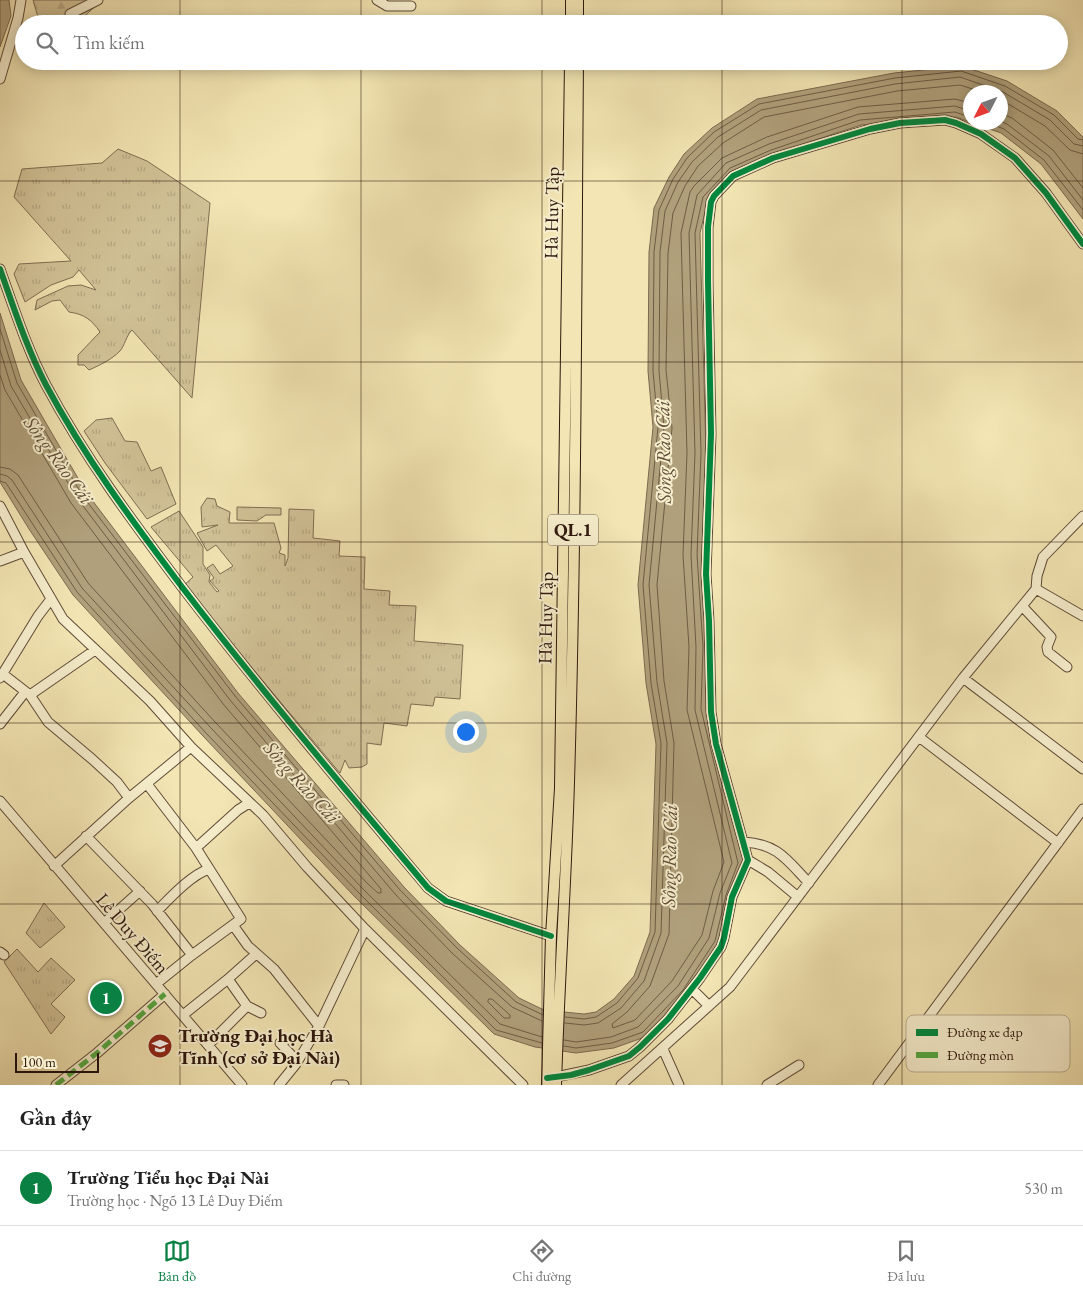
<!DOCTYPE html>
<html lang="vi">
<meta charset="utf-8">
<style>
:root{--surface:#fff;--page:#f6f6f6;--text:#222;--muted:#767676;--line:#e0e0e0;--accent:#0b8043}
body{margin:0;font-family:"EB Garamond",serif;background:var(--page);color:var(--text)}
.compass{position:absolute;left:963px;top:85px;width:45px;height:45px;border-radius:50%;background:var(--surface);box-shadow:0 2px 12px #0003;rotate:228deg}
.scale{position:absolute;left:15px;bottom:12px;width:84px;box-sizing:border-box;padding-left:5px;border:2px solid #2e170d;border-top:0;font-size:14px;line-height:18px;white-space:nowrap;color:#2e170d;-webkit-text-stroke:4px #f7efce;paint-order:stroke}
.you{position:absolute;left:465px;top:731px;width:18px;height:18px;margin:-12px;border:4px solid #fff;border-radius:50%;background:#1a73e8;box-shadow:0 0 0 8px #1a73e833}
.badge{display:grid;place-items:center;width:32px;height:32px;border-radius:50%;background:var(--accent);color:#fff;font-size:16px;font-weight:700}
.pin{position:absolute;translate:-50% -50%;border:2px solid #fff;box-shadow:0 1px 5px #0006}
.list{margin:0;padding:0;list-style:none}
h2{display:flex;justify-content:space-between;align-items:center;height:65px;margin:0;padding:0 20px;font-size:21px}
h2 small{font-size:16px;font-weight:400;color:var(--muted)}
.list li{display:grid;grid-template-columns:32px 1fr auto;gap:15px;align-items:center;box-sizing:border-box;height:75px;padding:0 20px;border-top:1px solid var(--line)}
.list b{display:block;font-size:19px;white-space:nowrap}
.list p{margin:0;font-size:16px;white-space:nowrap;color:var(--muted)}
.list em{font-size:16px;font-style:normal;color:var(--muted)}
.icon{flex:none;width:28px;height:28px;fill:none;stroke:currentColor;stroke-width:2;stroke-linecap:round;stroke-linejoin:round}
.map{position:relative;flex:none;width:1083px;height:1085px;overflow:hidden}
.search{position:absolute;background:var(--surface);box-shadow:0 2px 12px #0003;left:15px;right:15px;top:15px;height:55px;display:flex;align-items:center;gap:12px;box-sizing:border-box;padding:0 18px;border-radius:28px;color:var(--muted);font-size:19px}
.sheet{height:140px;background:var(--surface)}
nav{display:flex;justify-content:space-around;align-items:center;box-sizing:border-box;height:70px;border-top:1px solid var(--line);background:var(--surface);font-size:14px;color:var(--muted)}
nav a{display:grid;justify-items:center;gap:2px}
nav .on{color:var(--accent)}
.map>svg:first-child{display:block}
.grass{fill:url(#grass-tufts);stroke:#806d52}
.forest{fill:url(#forest-firs);stroke:#806d52}
.water{fill:#b0a07b;stroke:#7c694f;fill-rule:evenodd}
.lines{fill:none;stroke-linecap:round;stroke-linejoin:round}
.shore{stroke:#6f5c44;stroke-width:1}
.minor-casing{stroke:#5f4b37;stroke-width:11}
.major-casing{stroke:#2e170d;stroke-width:12}
.minor{stroke:#f7efce;stroke-width:9}
.major{stroke:#f3e6b4;stroke-width:10}
.quiet{stroke:#54a941;stroke-width:5;stroke-dasharray:10 5;stroke-linecap:butt}
.cycleway-casing{stroke:#f7efce;stroke-width:9}
.cycleway{stroke:#00873e;stroke-width:6}
.grid{fill:none;stroke:#2e170d;stroke-width:1;stroke-opacity:0.55}
.labels{text-anchor:middle;stroke-width:4;stroke-linejoin:round;paint-order:stroke}
.shield{fill:#f7efce;stroke:#6a5847;stroke-width:1}
.shield-label{font-size:18px;font-weight:bold;fill:#2e170d}
.street-label{font-size:19px;fill:#2e170d;stroke:#f7efce}
.poi-label{font-size:19px;font-weight:bold;fill:#2e170d;stroke:#f7efce;text-anchor:start}
.water-label{font-size:20px;font-style:italic;fill:#624e39;stroke:#f7efce}
.key{fill:#f7efce;stroke:#bbae94;stroke-width:1}
.key-label{font-size:14px;fill:#2e170d}
</style>
<div class="map">
<svg width="1083" height="1085" viewBox="0 0 1083 1085">
<defs>
<pattern id="grass-tufts" width="24" height="20" patternUnits="userSpaceOnUse" patternTransform="scale(1.25)"><rect width="24" height="20" fill="#d2c398"/><path d="M3 7l-1-3M5 7V3M7 7l1-3M15 17l-1-3M17 17v-4M19 17l1-3" fill="none" stroke="#b5a782"/></pattern>
<pattern id="forest-firs" width="22" height="20" patternUnits="userSpaceOnUse" patternTransform="scale(1.25)"><rect width="22" height="20" fill="#d2c398"/><path d="M5 1l3.5 6h-7zM16 11l3.5 6h-7z" fill="#b5a782"/></pattern>
</defs>
<rect width="100%" height="100%" fill="#f3e6b4"/>
<filter id="stains"><feTurbulence type="fractalNoise" baseFrequency=".004" numOctaves="4"/><feColorMatrix values="0 0 0 0 .2 0 0 0 0 .09 0 0 0 0 .02 0 0 0 .5 -.17"/></filter>
<radialGradient id="worn" r=".72"><stop offset=".6" stop-color="#630" stop-opacity="0"/><stop offset="1" stop-color="#630" stop-opacity=".3"/></radialGradient>
<path class="grass" d="M 118,149 L 147,161 L 210,203 L 192,398 L 132,330 C 126,336 125,345 120,351 C 111,360 100,365 89,370 L 84,365 L 78,365 L 78,355 L 100,332 C 92,320 84,314 69,312 L 60,300 L 52,301 L 35,310 L 37,300 L 68,286 L 81,285 L 96,290 L 79,270 L 73,277 L 51,285 L 25,302 L 14,274 L 19,264 L 71,261 L 14,197 L 22,169 L 102,163 Z
M 112,418 L 125,441 L 137,442 L 151,471 L 161,467 L 176,504 L 147,519 L 105,463 L 84,431 L 96,420 Z
M 207,498 L 215,499 L 217,506 L 230,512 L 229,523 L 274,523 L 281,548 L 279,553 L 285,555 L 285,566 L 288,558 L 289,509 L 314,510 L 313,538 L 340,541 L 339,556 L 365,557 L 364,589 L 390,591 L 389,605 L 416,606 L 414,641 L 463,645 L 460,699 L 435,697 L 433,706 L 411,704 L 407,726 L 384,723 L 381,745 L 367,743 L 367,764 L 362,767 L 349,768 L 345,760 L 340,773 L 183,586 L 193,577 L 151,527 L 179,511 L 203,547 L 203,564 L 210,575 L 209,582 L 217,592 L 219,591 L 210,581 L 214,578 L 207,568 L 213,564 L 220,574 L 233,566 L 216,545 L 207,551 L 197,533 L 218,525 L 202,527 L 201,507 Z
M 237,507 L 281,508 L 281,515 L 266,515 L 257,521 L 237,520 Z
M 44,903 L 65,927 L 40,948 L 26,933 Z
M 17,949 L 38,972 L 51,958 L 75,980 L 51,1004 L 65,1017 L 51,1034 L 4,962 Z"/>
<path class="forest" d="M 33,0 L 102,0 L 76,24 L 40,24 Z"/>
<path class="water" d="M 0,0 L 9,0 L 11,16 L 0,47 Z
M 962,66 L 1007,81 L 1057,111 L 1083,137 L 1083,219 L 1041,164 L 1001,133 L 956,117 L 861,125 L 772,154 L 733,172 L 708,199 L 700,233 L 706,453 L 702,555 L 708,647 L 706,709 L 744,864 L 720,943 L 687,993 L 645,1037 L 614,1048 L 576,1053 L 535,1047 L 494,1034 L 354,896 L 203,736 L 73,595 L 29,529 L 0,482 L 0,313 L 21,380 L 86,492 L 238,693 L 404,887 L 460,945 L 519,998 L 544,1010 L 584,1014 L 596,1012 L 614,999 L 634,976 L 650,932 L 656,744 L 646,683 L 638,585 L 653,427 L 648,371 L 649,252 L 654,208 L 669,177 L 684,154 L 712,128 L 757,99 L 894,73 ZM 970,92 L 1000,92 L 1000,122 L 970,122 Z"/>
<g class="lines">
<path class="shore" d="M 1000,99 L 1045,126 L 1070,150 L 1083,154
M 970,103 L 955,99 L 858,107 L 767,137 L 722,158 L 694,186 L 690,192 L 681,233 L 687,453 L 683,555 L 689,647 L 687,710 L 724,862 L 713,891 L 702,935 L 672,981 L 635,1020 L 613,1028 L 612,1024 L 627,1012 L 650,986 L 669,934 L 674,743 L 664,681 L 657,585 L 672,428 L 666,370 L 668,253 L 673,213 L 685,186 L 698,166 L 723,143 L 764,117 L 897,91 L 960,85 L 982,92
M 1000,113 L 1012,118 L 1053,150 L 1083,188
M 1000,121 L 1007,124 L 1049,156 L 1083,200
M 986,122 L 1004,129 L 1044,160 L 1083,210
M 0,329 L 17,383 L 82,495 L 235,696 L 400,890 L 457,948 L 516,1002 L 543,1015
M 0,350 L 11,386 L 77,498 L 230,700 L 396,895 L 452,953 L 512,1007 L 542,1021
M 0,375 L 5,390 L 71,503 L 224,705 L 381,889 L 381,893 L 378,893 L 367,883 L 216,723 L 88,583 L 18,475 L 10,469 L 0,467
M 0,474 L 7,476 L 12,480 L 82,588 L 211,728 L 362,888 L 500,1024 L 542,1037
M 0,481 L 6,483 L 77,592 L 206,733 L 358,892 L 496,1030 L 542,1043
M 489,999 L 492,999 L 510,1015 L 510,1018 L 504,1018 L 488,1002 Z
M 565,1017 L 584,1019 L 596,1017 L 617,1003 L 638,978 L 655,932 L 661,743 L 651,683 L 643,585 L 658,427 L 653,371 L 654,252 L 659,210 L 673,179 L 687,158 L 714,132 L 759,104 L 895,78 L 961,71 L 1005,86 L 1054,115 L 1078,139 L 1083,140
M 565,1023 L 584,1025 L 598,1023 L 621,1008 L 644,981 L 661,933 L 667,743 L 657,682 L 649,585 L 664,427 L 659,371 L 660,252 L 665,211 L 678,182 L 692,162 L 718,137 L 761,110 L 895,84 L 960,77 L 1003,92 L 1050,120 L 1074,144 L 1083,146
M 564,1040 L 576,1042 L 611,1037 L 638,1027 L 678,986 L 709,938 L 720,893 L 732,863 L 695,710 L 696,647 L 691,555 L 695,453 L 689,233 L 697,195 L 726,163 L 769,144 L 859,114 L 955,106 L 970,111
M 564,1046 L 576,1048 L 612,1043 L 643,1032 L 683,990 L 715,941 L 726,895 L 738,863 L 701,709 L 703,647 L 697,555 L 701,453 L 695,233 L 703,197 L 730,168 L 771,150 L 860,120 L 955,112 L 970,117"/>
<defs>
<path id="minor" d="M 377,0 L 387,6 L 411,6
M 70,14 L 98,0
M 0,79 L 18,18 L 21,0
M 0,269 C 14,308 27,349 46,385 C 85,458 133,522 182,587 C 261,690 345,789 428,888 L 446,901 L 551,936
M 0,506 L 24,552 L 63,619 L 150,701 L 191,747 L 129,798 L 54,866
M 0,561 L 24,552
M 1036,589 L 1083,616
M 1022,606 L 1051,637 L 1047,647 L 1048,652 L 1067,667
M 3,674 L 30,695 L 48,722 L 92,759 L 117,782 L 129,798
M 0,678 L 38,616 L 51,599
M 963,678 L 1036,589 L 1037,576 L 1043,557 L 1083,516
M 30,695 L 95,650
M 0,724 L 25,692
M 919,737 L 1058,843
M 191,747 L 263,815 L 307,867 L 365,929 L 523,1085
M 147,784 L 196,848 L 241,919 L 192,955
M 0,801 L 242,1085
M 86,836 L 152,904 L 192,955 L 156,984
M 744,842 C 778,844 787,860 809,883
M 196,848 L 238,810 L 249,803
M 748,860 L 768,872 L 798,897
M 157,911 C 170,898 191,875 209,869
M 104,923 L 140,891
M 233,925 L 248,946 L 274,969 L 319,1026
M 0,952 L 4,955
M 228,979 L 247,1006 L 261,1013
M 692,989 L 709,1006
M 183,1015 L 228,979 L 256,954
M 280,1043 L 297,1061
M 208,1045 L 247,1006
M 663,1049 L 679,1085
M 551,1078 L 589,1070 L 629,1056 L 640,1047 L 668,1019 L 700,978 L 721,947 L 724,938 L 732,897 L 748,860 L 716,744 L 711,712 L 709,621 L 706,574 L 711,434 L 708,281 L 708,227 L 711,202 L 714,196 L 733,176 L 773,158 L 870,129 L 900,123 L 945,120 L 956,123 L 981,134 L 1015,158 L 1046,193 L 1083,244
M 56,1085 L 97,1053 L 165,994
M 279,1085 L 296,1064 L 319,1026 L 365,929
M 336,1085 L 344,1085
M 621,1085 L 730,987 L 963,678 L 1083,769
M 767,1085 L 799,1065
M 878,1085 L 1083,809"/>
<path id="major" d="M 571,24 L 571,0
M 578,24 L 578,0
M 547,1085 L 551,936 L 560,788 L 570,61
M 556,1085 C 559,984 566,883 569,782 C 576,542 576,301 578,61"/>
</defs>
<use href="#minor" class="minor-casing"/>
<use href="#major" class="major-casing"/>
<use href="#minor" class="minor"/>
<use href="#major" class="major"/>
<path class="quiet" d="M 56,1085 L 97,1053 L 165,994"/>
<defs>
<path id="cycleway" d="M 0,269 C 14,308 27,349 46,385 C 85,458 133,522 182,587 C 261,690 345,789 428,888 L 446,901 L 551,936
M 547,1078 L 571,1075 L 589,1070 L 629,1056 L 640,1047 L 668,1019 L 700,978 L 721,947 L 724,938 L 732,897 L 748,860 L 716,744 L 711,712 L 709,621 L 706,574 L 711,434 L 708,281 L 708,227 L 711,202 L 714,196 L 733,176 L 773,158 L 870,129 L 900,123 L 945,120 L 956,123 L 981,134 L 1015,158 L 1046,193 L 1083,244"/>
</defs>
<use href="#cycleway" class="cycleway-casing"/>
<use href="#cycleway" class="cycleway"/>
</g>
<path class="grid" d="M 180,0 L 180,24M 361,0 L 361,24M 542,0 L 542,24M 722,0 L 722,24M 902,0 L 902,24M 180,61 L 180,1085M 361,61 L 361,1085M 542,61 L 542,1085M 722,61 L 722,1085M 902,61 L 902,1085M 0,181 L 1083,181M 0,362 L 1083,362M 0,542 L 1083,542M 0,723 L 1083,723M 0,904 L 1083,904"/>
<defs>
<symbol id="university-disc" viewBox="-11 -11 22 22"><circle r="9.5" fill="#8f2418" stroke="#f7efce"/><path d="M0-5L7-2L0 1L-7-2ZM-4 1L0 2.5L4 1V4Q0 6-4 4Z" fill="#fff"/></symbol>
</defs>
<g fill-rule="evenodd">
<use href="#university-disc" x="146" y="1032" width="28" height="28"/>
</g>
<g class="labels">
<rect class="shield" x="548" y="514.5" width="50" height="31" rx="4"/>
<g class="shield-label">
<text x="573" y="536">QL.1</text>
</g>
<g class="street-label">
<text transform="translate(551 213) rotate(-89)" y="7">Hà Huy Tập</text>
<text transform="translate(545 618) rotate(-89)" y="7">Hà Huy Tập</text>
<text transform="translate(133 933) rotate(49)" y="7">Lê Duy Điếm</text>
</g>
<g class="poi-label">
<text x="178" y="1042">Trường Đại học Hà<tspan x="178" dy="22">Tĩnh (cơ sở Đại Nài)</tspan></text>
</g>
<g class="water-label">
<text transform="translate(663 452) rotate(-91)" y="7">Sông Rào Cái</text>
<text transform="translate(59 460) rotate(54)" y="7">Sông Rào Cái</text>
<text transform="translate(302 782) rotate(48)" y="7">Sông Rào Cái</text>
<text transform="translate(669 856) rotate(-89)" y="7">Sông Rào Cái</text>
</g>
</g>
<rect x="906" y="1015" width="164" height="57" rx="8" class="key"/>
<rect x="916" y="1029" width="22" height="7" fill="#00873e"/>
<rect x="916" y="1052" width="22" height="6" fill="#54a941"/>
<g class="key-label">
<text x="947" y="1037">Đường xe đạp</text>
<text x="947" y="1060">Đường mòn</text>
</g>
<rect width="100%" height="100%" filter="url(#stains)"/>
<rect width="100%" height="100%" fill="url(#worn)"/>
</svg>
<svg class="compass" viewBox="-18 -18 36 36"><path d="M0-13l5 13h-10z" fill="#e53935"/><path d="M0 13l5-13h-10z" fill="#767676"/></svg>
<div class="scale">100 m</div>
<div class="you"></div>
<div class="pin badge" style="left:106px;top:998px">1</div>
<div class="search"><svg class="icon" aria-label="search" viewBox="0 0 24 24"><circle cx="10" cy="10" r="6"/><path d="M15 15l6 6"/></svg>Tìm kiếm</div>
</div>
<section class="sheet">
<h2>Gần đây<small></small></h2>
<ul class="list">
<li><span class="badge">1</span><div><b>Trường Tiểu học Đại Nài</b><p>Trường học · Ngõ 13 Lê Duy Điếm</p></div><em>530 m</em></li>
</ul>
</section>
<nav>
<a class="on"><svg class="icon" aria-label="map" viewBox="0 0 24 24"><path d="M3 6l6-2 6 2 6-2v14l-6 2-6-2-6 2zM9 4v14M15 6v14"/></svg>Bản đồ</a>
<a><svg class="icon" aria-label="directions" viewBox="0 0 24 24"><path d="M12 3l9 9-9 9-9-9zM9 14v-3h6M13 9l2 2-2 2"/></svg>Chỉ đường</a>
<a><svg class="icon" aria-label="saved" viewBox="0 0 24 24"><path d="M7 4h10v16l-5-4-5 4z"/></svg>Đã lưu</a>
</nav>
